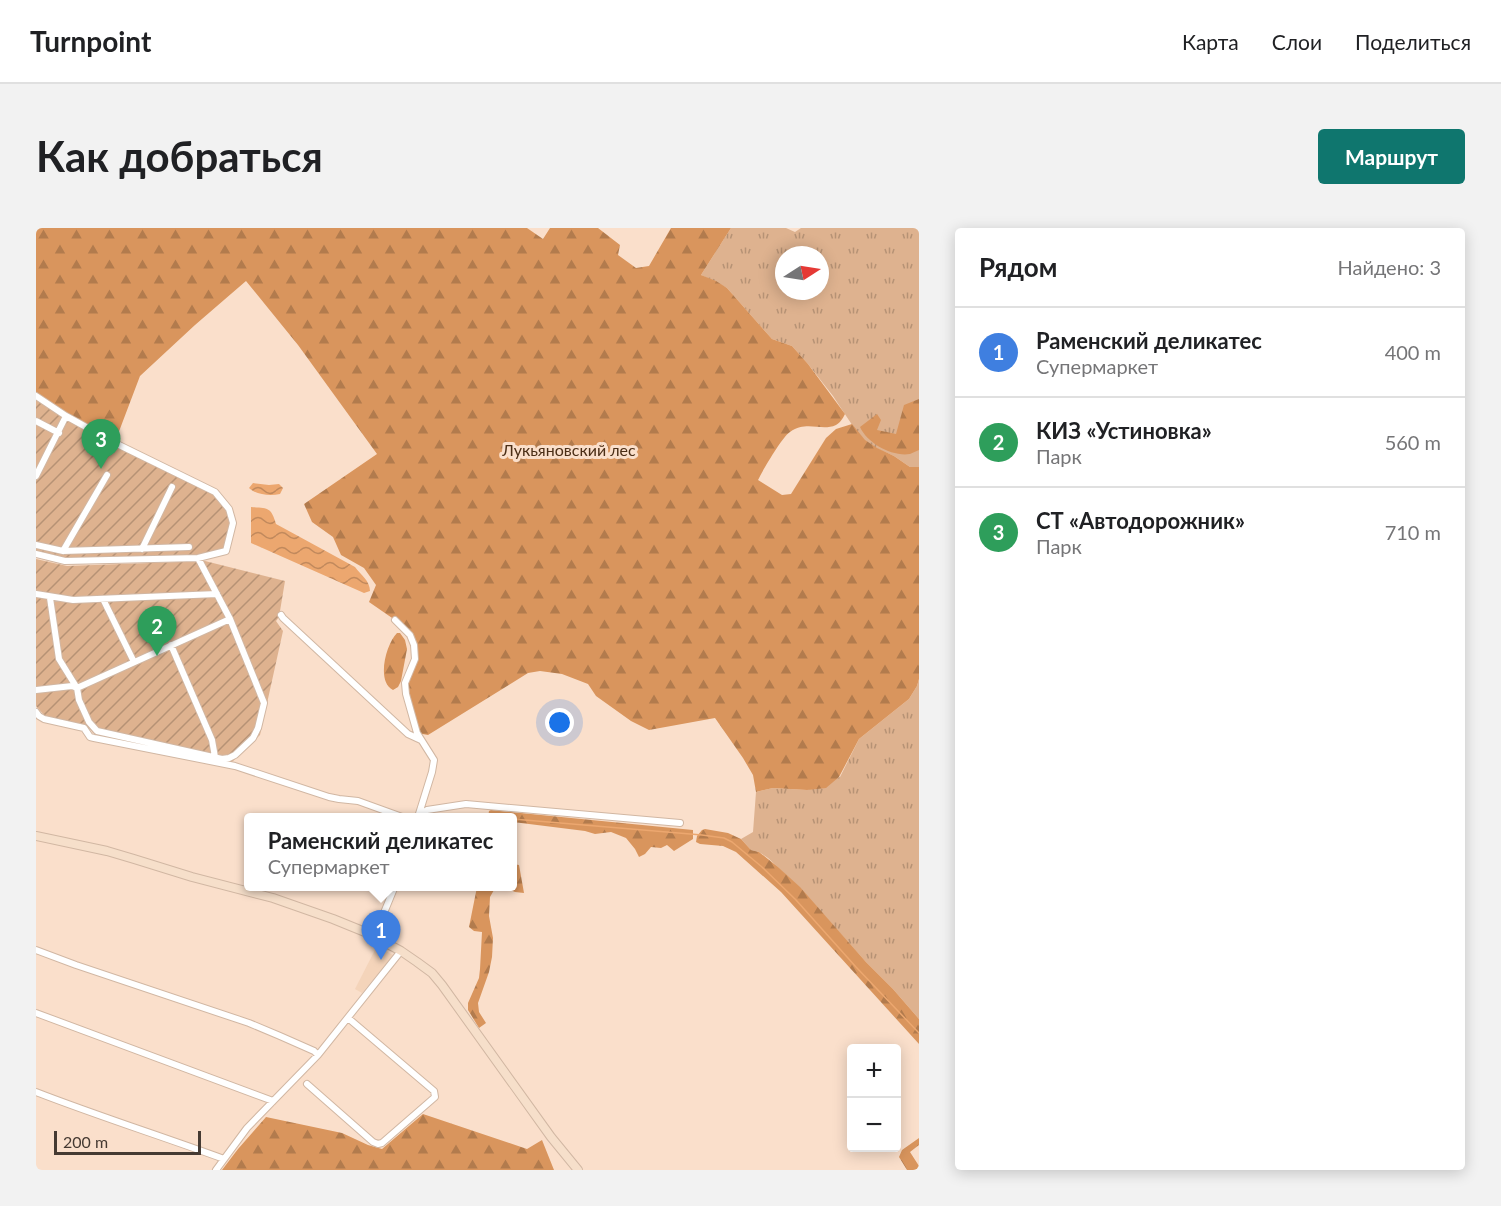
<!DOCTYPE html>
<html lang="ru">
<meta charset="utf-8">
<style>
:root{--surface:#fff;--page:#f2f2f2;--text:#202124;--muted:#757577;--line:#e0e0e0;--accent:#0f766e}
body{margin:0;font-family:Lato,sans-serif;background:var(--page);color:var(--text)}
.controls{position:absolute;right:18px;bottom:18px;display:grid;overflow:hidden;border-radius:6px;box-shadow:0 3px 15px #0003}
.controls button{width:54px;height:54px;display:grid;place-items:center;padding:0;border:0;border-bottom:2px solid var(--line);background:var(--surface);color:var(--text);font:30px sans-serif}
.compass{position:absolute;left:739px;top:18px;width:54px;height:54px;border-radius:50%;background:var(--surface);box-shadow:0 3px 15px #0003;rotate:78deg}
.scale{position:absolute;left:18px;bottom:15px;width:147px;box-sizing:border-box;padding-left:6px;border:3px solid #453a32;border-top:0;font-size:16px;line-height:21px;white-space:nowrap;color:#453a32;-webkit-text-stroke:4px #fadfcb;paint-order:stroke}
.you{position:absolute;left:524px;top:495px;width:21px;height:21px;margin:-15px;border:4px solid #fff;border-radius:50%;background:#1a73e8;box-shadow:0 0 0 9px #1a73e833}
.badge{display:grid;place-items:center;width:39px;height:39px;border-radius:50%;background:var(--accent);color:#fff;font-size:20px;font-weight:700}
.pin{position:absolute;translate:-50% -50px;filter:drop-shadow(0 2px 3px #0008)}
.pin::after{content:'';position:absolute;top:32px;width:21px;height:18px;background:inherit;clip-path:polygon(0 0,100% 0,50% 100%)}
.popup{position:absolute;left:208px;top:585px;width:273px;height:78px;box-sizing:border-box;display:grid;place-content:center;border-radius:6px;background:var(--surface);filter:drop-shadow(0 2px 4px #0005);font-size:20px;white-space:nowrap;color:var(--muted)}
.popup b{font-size:22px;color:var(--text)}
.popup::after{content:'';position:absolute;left:50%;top:100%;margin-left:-12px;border:12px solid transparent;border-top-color:var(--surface)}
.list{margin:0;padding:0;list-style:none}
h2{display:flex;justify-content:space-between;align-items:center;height:78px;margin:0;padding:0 24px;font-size:26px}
h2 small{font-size:20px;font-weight:400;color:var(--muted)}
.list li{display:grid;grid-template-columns:39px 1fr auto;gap:18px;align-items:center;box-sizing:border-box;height:90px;padding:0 24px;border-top:2px solid var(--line)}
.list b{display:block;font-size:22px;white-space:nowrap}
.list p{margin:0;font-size:20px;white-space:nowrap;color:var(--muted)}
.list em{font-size:20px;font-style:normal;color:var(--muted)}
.map{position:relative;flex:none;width:883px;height:942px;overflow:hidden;border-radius:6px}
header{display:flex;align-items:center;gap:36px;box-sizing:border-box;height:84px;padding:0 30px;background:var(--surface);border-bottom:2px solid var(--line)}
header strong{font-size:28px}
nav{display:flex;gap:33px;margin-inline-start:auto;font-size:21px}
.intro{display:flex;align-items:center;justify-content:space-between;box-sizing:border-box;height:144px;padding:0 36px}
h1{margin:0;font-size:42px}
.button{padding:15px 27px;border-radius:6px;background:var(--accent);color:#fff;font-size:21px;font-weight:700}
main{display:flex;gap:36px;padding:0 36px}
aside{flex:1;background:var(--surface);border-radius:6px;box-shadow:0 3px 15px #0003}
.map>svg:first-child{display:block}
.built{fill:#f4d4ba}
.grass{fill:url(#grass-tufts);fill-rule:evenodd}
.forest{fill:url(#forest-firs)}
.garden{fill:url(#garden-furrows)}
.water{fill:url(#water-waves)}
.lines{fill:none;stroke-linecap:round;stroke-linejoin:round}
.stream{stroke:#eca76f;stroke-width:1.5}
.street-casing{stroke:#d1b7a3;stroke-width:8}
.secondary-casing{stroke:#d1b7a3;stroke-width:10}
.street{stroke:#fff;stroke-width:6}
.secondary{stroke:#f6dfca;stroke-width:8}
.labels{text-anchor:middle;stroke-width:6;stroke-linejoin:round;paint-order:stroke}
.park-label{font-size:16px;fill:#4b2e16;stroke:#fadfcb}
</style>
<header>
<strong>Turnpoint</strong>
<nav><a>Карта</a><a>Слои</a><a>Поделиться</a></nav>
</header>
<div class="intro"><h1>Как добраться</h1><a class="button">Маршрут</a></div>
<main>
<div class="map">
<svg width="883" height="942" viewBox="0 0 883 942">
<defs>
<pattern id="grass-tufts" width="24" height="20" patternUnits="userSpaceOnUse" patternTransform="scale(1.5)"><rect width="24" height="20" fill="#deb28f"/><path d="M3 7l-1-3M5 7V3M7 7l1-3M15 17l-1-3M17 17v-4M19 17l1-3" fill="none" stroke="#b69275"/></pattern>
<pattern id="forest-firs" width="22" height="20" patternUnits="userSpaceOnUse" patternTransform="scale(1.5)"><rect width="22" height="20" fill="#d9955d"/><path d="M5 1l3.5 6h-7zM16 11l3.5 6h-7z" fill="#b27b4d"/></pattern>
<pattern id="garden-furrows" width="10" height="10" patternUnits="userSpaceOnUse" patternTransform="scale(1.5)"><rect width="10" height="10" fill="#deb28f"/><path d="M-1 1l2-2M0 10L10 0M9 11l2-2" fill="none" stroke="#b69275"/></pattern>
<pattern id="water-waves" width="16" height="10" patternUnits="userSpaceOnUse" patternTransform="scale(1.5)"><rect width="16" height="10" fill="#eca76f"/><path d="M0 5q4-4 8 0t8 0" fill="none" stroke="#c1895c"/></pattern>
</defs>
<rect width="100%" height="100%" fill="#fadfcb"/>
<path class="built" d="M 341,718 L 357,727 L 326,765 L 319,761 Z"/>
<path class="grass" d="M 695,0 L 750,0 L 759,4 L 765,0 L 883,0 L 883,239 L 874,239 L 858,228 L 828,215 L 797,168 L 772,136 L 756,118 L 736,111 L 691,60 L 665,47 ZM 748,27 L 784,27 L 784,63 L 748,63 Z
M 883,451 L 883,791 L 857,761 L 830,734 L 763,659 L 732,630 L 723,624 L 715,622 L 705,611 L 717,604 L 720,564 L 737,560 L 771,562 L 804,549 L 823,511 L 873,471 L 881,458 Z"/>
<path class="forest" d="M 0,0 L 491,0 L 507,11 L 514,0 L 562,0 L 584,17 L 582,27 L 600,40 L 613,38 L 635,0 L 695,0 L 665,47 L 680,53 L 691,60 L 736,111 L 756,118 L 772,136 L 809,186 C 807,190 804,195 800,197 C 785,204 772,192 754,204 C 746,209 727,242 722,252 L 746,267 L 755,266 L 790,210 L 800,201 L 816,196 L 829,212 L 841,220 L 858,228 L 874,239 L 883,239 L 883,451 L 881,458 L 873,471 L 823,511 L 803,549 L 790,560 L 771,562 L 737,560 L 720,564 L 717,547 L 707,530 L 679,490 L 613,502 L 595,493 L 560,468 L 552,456 L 526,446 L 504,443 L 492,445 L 392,507 L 381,505 L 369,455 L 379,431 L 378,417 L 359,392 L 333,374 L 340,357 L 328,340 L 305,327 L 297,309 L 276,294 L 268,276 L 341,226 L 262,117 L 210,53 L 159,97 L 104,148 L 79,214 L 0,167 Z
M 883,171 L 883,222 C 880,223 877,225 874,226 C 856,229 831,215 824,199 L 841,186 L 845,192 L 841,202 L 860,206 L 868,177 Z
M 361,405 L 364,405 L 369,412 L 371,421 L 365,453 L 362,459 L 357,462 C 340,454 350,416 361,405 Z
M 455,582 L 657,602 L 657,611 L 638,623 L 631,617 L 625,620 L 615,619 L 609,626 L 603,629 L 599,621 L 590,610 L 575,604 L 559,606 L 549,603 L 477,594 L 477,590 L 452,589 L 453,583 Z
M 669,601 L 692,605 L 705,611 L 715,622 L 723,624 L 742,639 L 764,659 L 830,734 L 857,761 L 883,791 L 883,816 L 745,664 L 700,624 L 687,618 L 664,616 L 660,614 L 661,608 L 666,602 Z
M 477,636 L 483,637 L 488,665 L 479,664 L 472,661 L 462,660 L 458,662 L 454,669 L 453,688 L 457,710 L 456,729 L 453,744 L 442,775 L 443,784 L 450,795 L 443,800 L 432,782 L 432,775 L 443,750 L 444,741 L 446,704 L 438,703 L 433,699 L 441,659 L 477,658 Z
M 387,886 L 491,921 L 506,912 L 518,942 L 186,942 L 202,921 L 230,889 L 306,905 L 332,917 L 346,921 Z
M 883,910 L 883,917 L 874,924 L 883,938 L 883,942 L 871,942 L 863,929 L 866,922 Z"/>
<path class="garden" d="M 0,169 L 12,177 L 179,264 C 201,290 198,291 190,323 L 162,330 L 29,333 L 0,326 Z
M 0,331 L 31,338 L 169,333 L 249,353 L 243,389 L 240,393 L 247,403 L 224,507 L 195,535 L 57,505 L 52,498 L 9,488 L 0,478 Z"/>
<path class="water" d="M 217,255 L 233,257 L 243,256 L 247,260 L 244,266 C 234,268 220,267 213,260 Z
M 215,279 C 232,280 235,279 240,296 L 319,339 C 325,347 334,353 334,363 L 328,365 L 215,315 Z"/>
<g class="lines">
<path class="stream" d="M 477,591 L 666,607 L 688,610 L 696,614 L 726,639 L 760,672 L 820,739 L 883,805"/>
<defs>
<path id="street" d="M 0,168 L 30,188 L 79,215 L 179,264 L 193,281 L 197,295 L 190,323 L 162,330 L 29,333 L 0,326
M 0,193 L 23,205
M 0,248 L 30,188
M 0,317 L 27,323 L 153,319
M 106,321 L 136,259
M 27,323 L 71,247
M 0,366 L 37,372 L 181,366
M 14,370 L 23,431 L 41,460 L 43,472 L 53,494 L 61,503 L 186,531 L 193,530 L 199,527 L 217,510 L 222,500 L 228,475 L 194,391 L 162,330
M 67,371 L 98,434
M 245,387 L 247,390 L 372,506 L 385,512
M 359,392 L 374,407 L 378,417 L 379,431 L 369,455 L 370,466 L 381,505 L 398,532 L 396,544 L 382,589
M 135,417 L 176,512 L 179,529
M 0,462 L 36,458 L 41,460 L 194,391
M 0,484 L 3,488 L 8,491 L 48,500 L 54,509 L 58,510 L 199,538 L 293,569 L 303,571 L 322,573 L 369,590
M 383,587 L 391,582 L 430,576 L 644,595
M 338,709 L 359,658
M 0,722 L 40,737 L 213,795 L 244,808 L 278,823 L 282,827
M 0,785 L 237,873
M 271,856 L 337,914 L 342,916 L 346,915 L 399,869 L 398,863 L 312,790
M 0,864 C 62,888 125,908 188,931
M 180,942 L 211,900 L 282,827 L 365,723"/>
<path id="secondary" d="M 0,608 L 71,623 L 98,631 L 156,649 L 237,670 L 297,691 L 329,704 L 365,723 L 381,734 L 396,745 L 406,757 L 515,909 L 542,942"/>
</defs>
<use href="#street" class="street-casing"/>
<use href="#secondary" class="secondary-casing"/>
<use href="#street" class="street"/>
<use href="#secondary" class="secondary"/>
</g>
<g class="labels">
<g class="park-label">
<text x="533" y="228">Лукьяновский лес</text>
</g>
</g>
</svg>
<div class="controls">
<button>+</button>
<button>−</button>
</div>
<svg class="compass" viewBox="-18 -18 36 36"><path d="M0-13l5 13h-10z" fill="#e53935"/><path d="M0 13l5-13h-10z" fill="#757577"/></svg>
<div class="scale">200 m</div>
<div class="you"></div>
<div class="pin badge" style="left:345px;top:732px;background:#3f7fe0">1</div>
<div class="popup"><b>Раменский деликатес</b>Супермаркет</div>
<div class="pin badge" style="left:121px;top:428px;background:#2e9e5b">2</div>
<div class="pin badge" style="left:65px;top:241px;background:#2e9e5b">3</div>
</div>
<aside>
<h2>Рядом<small>Найдено: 3</small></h2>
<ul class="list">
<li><span class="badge" style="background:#3f7fe0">1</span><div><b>Раменский деликатес</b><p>Супермаркет</p></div><em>400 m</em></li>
<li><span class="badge" style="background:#2e9e5b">2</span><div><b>КИЗ «Устиновка»</b><p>Парк</p></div><em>560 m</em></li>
<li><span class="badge" style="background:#2e9e5b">3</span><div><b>СТ «Автодорожник»</b><p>Парк</p></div><em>710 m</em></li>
</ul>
</aside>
</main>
